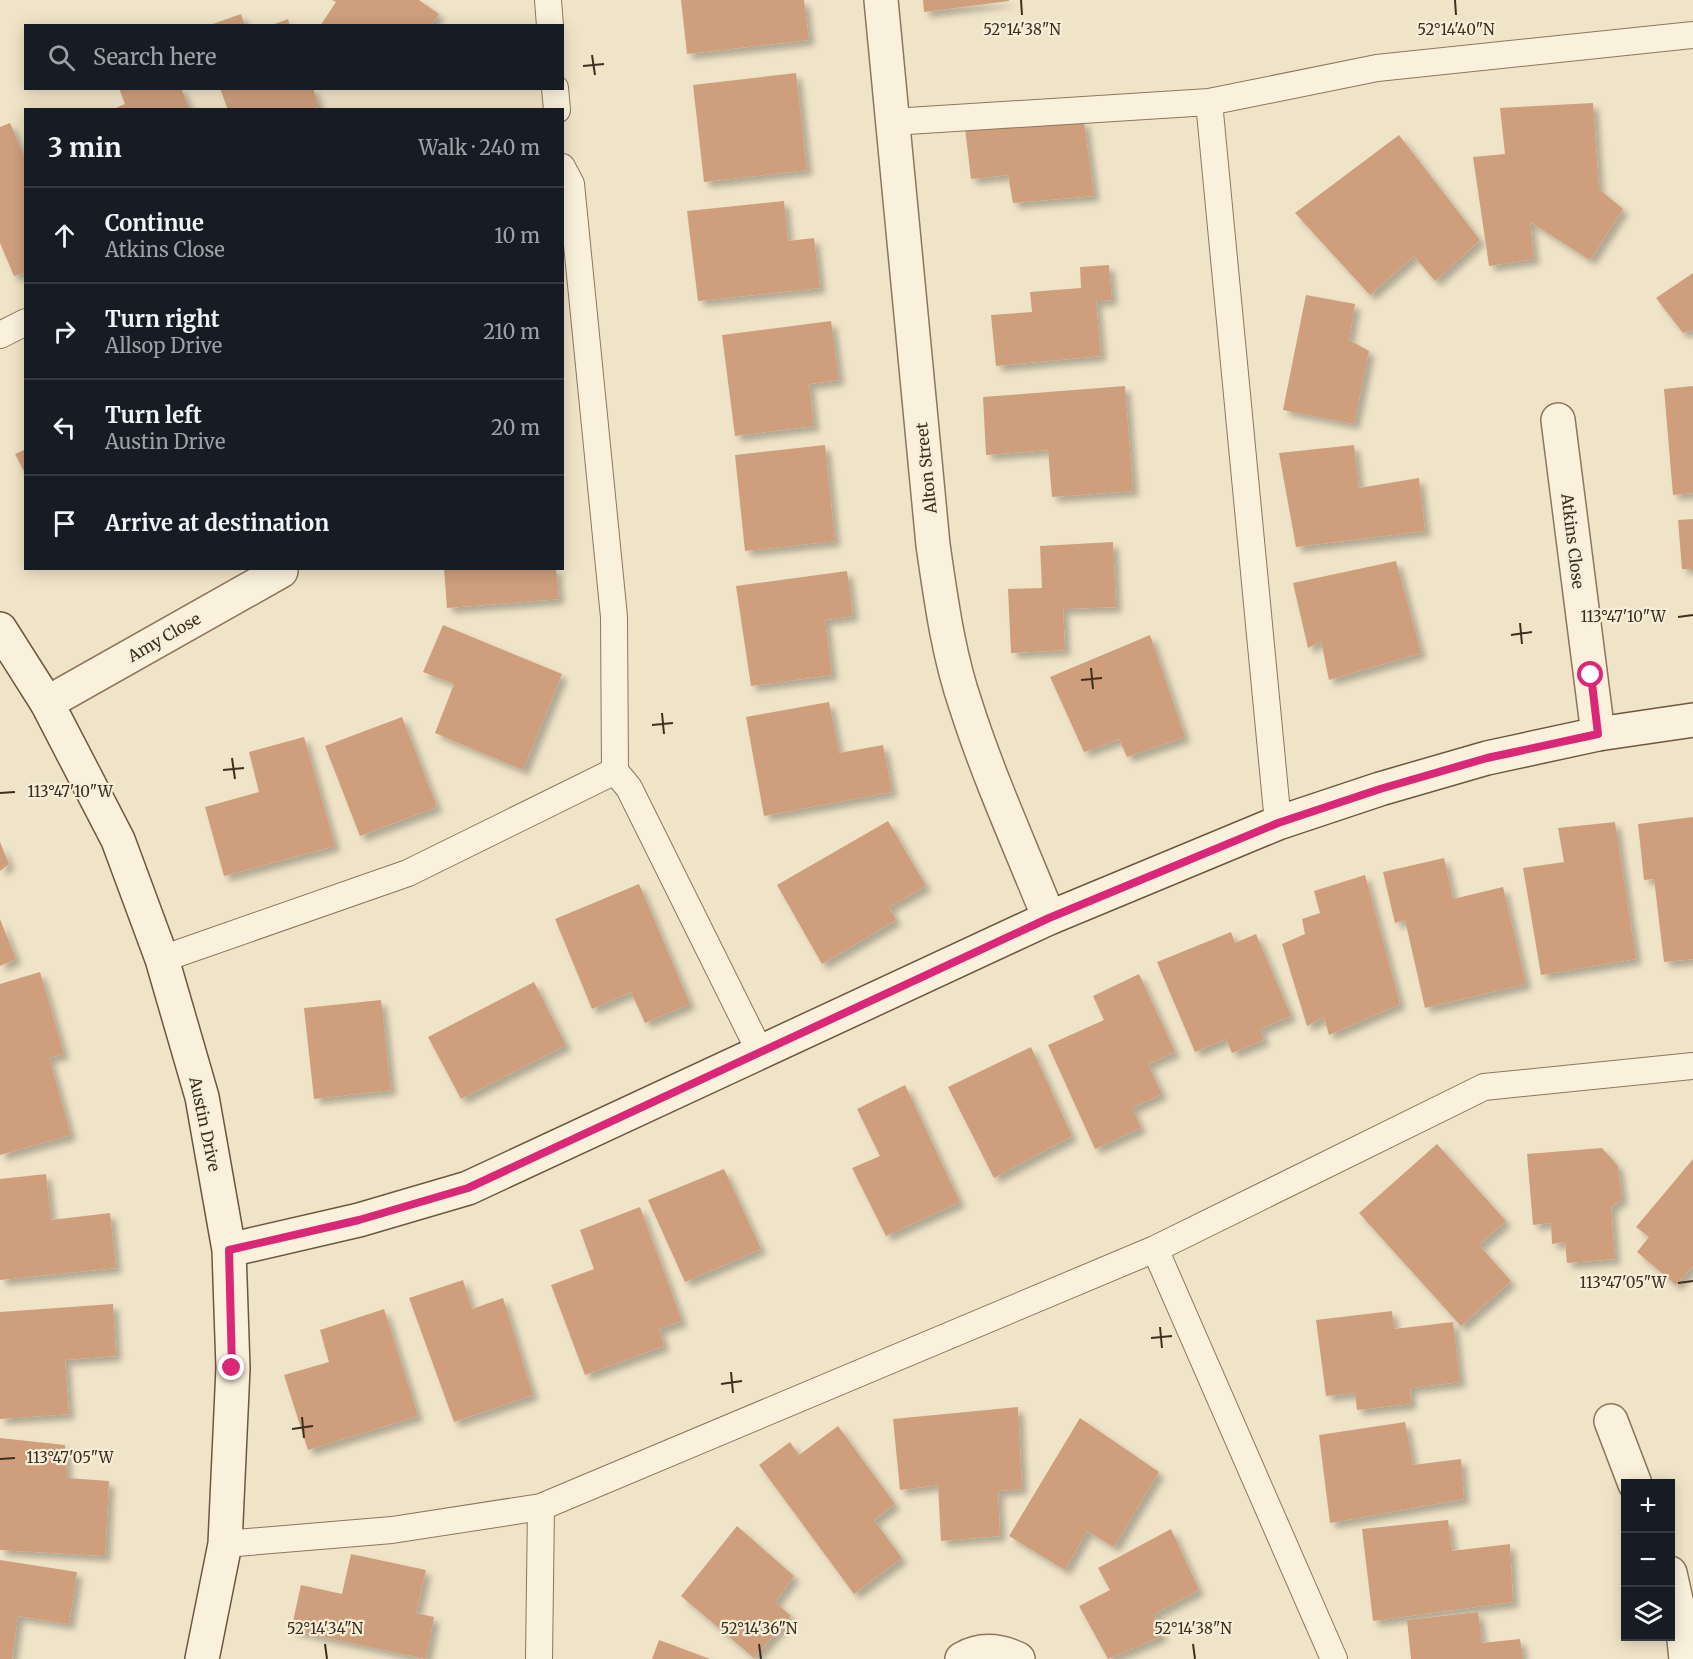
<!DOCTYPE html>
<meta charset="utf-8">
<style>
:root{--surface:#171b24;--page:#242831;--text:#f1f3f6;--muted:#9ea1a6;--line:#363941}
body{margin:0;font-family:Merriweather,serif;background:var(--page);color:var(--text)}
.controls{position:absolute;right:18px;bottom:18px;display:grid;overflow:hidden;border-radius:0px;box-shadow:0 3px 15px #0003}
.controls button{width:54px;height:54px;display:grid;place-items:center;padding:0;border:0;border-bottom:2px solid var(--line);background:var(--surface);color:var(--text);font:30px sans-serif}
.stop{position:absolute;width:18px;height:18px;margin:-14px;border:4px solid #db2777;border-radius:50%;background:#fff}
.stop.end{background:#db2777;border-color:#fff;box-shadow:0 2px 6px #0008}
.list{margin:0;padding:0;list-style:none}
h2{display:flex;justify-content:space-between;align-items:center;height:78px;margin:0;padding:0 24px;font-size:26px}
h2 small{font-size:20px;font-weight:400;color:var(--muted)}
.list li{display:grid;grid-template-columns:39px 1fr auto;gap:18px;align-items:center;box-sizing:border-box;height:96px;padding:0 24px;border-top:2px solid var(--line)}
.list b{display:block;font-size:22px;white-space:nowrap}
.list p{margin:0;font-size:20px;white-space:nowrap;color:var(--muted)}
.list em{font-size:20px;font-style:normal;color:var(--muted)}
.icon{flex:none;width:33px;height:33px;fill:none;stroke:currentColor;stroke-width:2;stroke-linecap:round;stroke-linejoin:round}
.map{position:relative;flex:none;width:1693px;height:1659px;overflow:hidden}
.search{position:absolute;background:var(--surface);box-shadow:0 3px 15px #0003;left:24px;top:24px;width:540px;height:66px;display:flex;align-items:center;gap:15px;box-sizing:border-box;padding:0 21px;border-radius:0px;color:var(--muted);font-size:22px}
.panel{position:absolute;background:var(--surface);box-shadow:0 3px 15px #0003;left:24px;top:108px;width:540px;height:462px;border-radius:0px}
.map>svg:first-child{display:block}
.building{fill:#cf9f7d;filter:url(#shadow)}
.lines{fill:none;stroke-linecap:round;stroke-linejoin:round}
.lane-casing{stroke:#8d765c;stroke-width:28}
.street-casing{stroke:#8d765c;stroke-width:36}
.secondary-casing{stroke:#6f573f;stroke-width:36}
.lane{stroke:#faf1dc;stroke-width:26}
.street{stroke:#faf1dc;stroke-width:33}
.secondary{stroke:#faf1dc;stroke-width:33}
.route{stroke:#db2777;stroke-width:8}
.ticks{fill:none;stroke:#3d2e20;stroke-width:2}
.labels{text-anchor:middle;stroke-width:4.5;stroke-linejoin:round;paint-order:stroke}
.street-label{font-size:16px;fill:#3d2e20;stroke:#f7eed8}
.ticks-label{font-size:15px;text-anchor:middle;fill:#3d2e20;stroke:#f7eed8;stroke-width:4.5;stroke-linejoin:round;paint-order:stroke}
</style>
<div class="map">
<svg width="1693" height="1659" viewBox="0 0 1693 1659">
<defs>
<filter id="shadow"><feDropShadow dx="5.5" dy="5.5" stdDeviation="3" flood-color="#0004"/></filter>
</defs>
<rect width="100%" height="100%" fill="#f0e4c8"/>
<path class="building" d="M 332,0 L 419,0 L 439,14 L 430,26 L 320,26 L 336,2 Z
M 681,0 L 804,0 L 809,40 L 687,54 Z
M 923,0 L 1009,0 L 1009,1 L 924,12 Z
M 241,14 L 245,26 L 210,26 L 210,25 Z
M 288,19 L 290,26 L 272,26 L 272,25 Z
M 796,73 L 807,170 L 704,182 L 693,85 Z
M 119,88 L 181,88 L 190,110 L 111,110 L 125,104 Z
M 220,88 L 313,88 L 319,106 L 309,110 L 228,110 Z
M 1593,103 L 1599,189 L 1623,209 L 1590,260 L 1530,222 L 1534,259 L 1489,266 L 1473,157 L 1505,154 L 1500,108 Z
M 1084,121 L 1094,196 L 1013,203 L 1008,175 L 971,179 L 965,128 Z
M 10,123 L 26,160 L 26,272 L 14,276 L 0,243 L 0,127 Z
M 1399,135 L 1480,240 L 1435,281 L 1414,256 L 1370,295 L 1295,213 Z
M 784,201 L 788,241 L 814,238 L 820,288 L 698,301 L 687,211 Z
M 1109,265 L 1112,300 L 1096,301 L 1101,356 L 996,366 L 991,315 L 1032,312 L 1030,292 L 1081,288 L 1080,267 Z
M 1693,273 L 1693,330 L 1683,333 L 1656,298 Z
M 1306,295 L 1355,304 L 1349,340 L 1369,351 L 1354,424 L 1283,410 Z
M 831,321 L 839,380 L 809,384 L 814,426 L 735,436 L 722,335 Z
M 1125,386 L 1133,491 L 1052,497 L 1048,450 L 986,455 L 983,397 Z
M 1693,386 L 1693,493 L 1673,495 L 1664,389 Z
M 825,445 L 835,541 L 745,551 L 735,455 Z
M 1354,445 L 1359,488 L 1419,478 L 1425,531 L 1296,547 L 1279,453 Z
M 26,449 L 26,475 L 15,454 Z
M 1693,519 L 1693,569 L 1682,569 L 1678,520 Z
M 1113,542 L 1116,607 L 1063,609 L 1065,650 L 1011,653 L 1008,589 L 1042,588 L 1040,546 Z
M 1396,561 L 1421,653 L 1329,680 L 1321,641 L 1308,648 L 1293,583 Z
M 444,568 L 556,568 L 559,599 L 447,608 Z
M 847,571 L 853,616 L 825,620 L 832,675 L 751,686 L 736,586 Z
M 443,625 L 562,674 L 523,770 L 435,733 L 454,684 L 423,672 Z
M 1150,635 L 1185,737 L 1127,757 L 1119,739 L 1084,752 L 1050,677 Z
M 829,702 L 839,753 L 883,745 L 892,792 L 764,816 L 746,717 Z
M 402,717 L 437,807 L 360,836 L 325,746 Z
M 304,737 L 335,846 L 224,876 L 205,807 L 259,792 L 249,752 Z
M 1693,817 L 1693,959 L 1664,962 L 1654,879 L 1644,880 L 1638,824 Z
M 888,821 L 926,886 L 889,907 L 896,920 L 822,964 L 777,885 Z
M 1615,822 L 1636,959 L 1541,975 L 1523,868 L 1564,862 L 1558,828 Z
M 0,842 L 9,864 L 0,871 Z
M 1444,858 L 1453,899 L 1503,887 L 1526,984 L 1425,1008 L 1405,920 L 1395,923 L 1383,872 Z
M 1365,875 L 1400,1004 L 1329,1035 L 1324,1017 L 1307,1026 L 1282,944 L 1305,934 L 1302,919 L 1320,913 L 1314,891 Z
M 639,884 L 690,1004 L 645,1023 L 631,992 L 592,1009 L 555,919 Z
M 0,919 L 16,959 L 0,966 Z
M 1231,932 L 1235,943 L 1256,934 L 1291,1016 L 1260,1029 L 1264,1040 L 1232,1053 L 1226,1039 L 1195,1052 L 1157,962 Z
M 40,972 L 64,1054 L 49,1058 L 71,1135 L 0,1155 L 0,984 Z
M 1139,974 L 1175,1052 L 1148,1064 L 1162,1094 L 1132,1108 L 1141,1128 L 1095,1149 L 1048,1045 L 1104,1020 L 1093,996 Z
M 534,982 L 566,1045 L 461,1099 L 428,1037 Z
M 381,1000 L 391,1090 L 314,1099 L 304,1008 Z
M 1031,1047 L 1072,1136 L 994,1178 L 948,1087 Z
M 905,1085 L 960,1202 L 886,1236 L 852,1168 L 880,1156 L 857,1109 Z
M 1437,1144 L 1506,1221 L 1479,1245 L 1511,1281 L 1461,1326 L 1359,1213 Z
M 1602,1148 L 1618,1166 L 1622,1199 L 1611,1207 L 1615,1259 L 1567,1263 L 1565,1242 L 1552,1244 L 1551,1223 L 1533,1225 L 1527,1154 Z
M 1693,1159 L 1693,1266 L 1676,1285 L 1637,1252 L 1649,1237 L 1636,1227 Z
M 724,1169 L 761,1249 L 685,1282 L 648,1200 Z
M 46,1174 L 51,1220 L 110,1213 L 116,1268 L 0,1280 L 0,1179 Z
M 640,1207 L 682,1321 L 659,1329 L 664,1346 L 585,1375 L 551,1285 L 594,1269 L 580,1230 Z
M 463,1280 L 472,1309 L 503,1298 L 533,1395 L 454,1422 L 409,1298 Z
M 113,1304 L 116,1356 L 65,1360 L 69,1414 L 0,1419 L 0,1312 Z
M 384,1309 L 418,1416 L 308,1450 L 284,1375 L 329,1362 L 320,1330 Z
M 1392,1311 L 1394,1329 L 1453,1322 L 1460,1382 L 1410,1388 L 1411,1404 L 1357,1410 L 1355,1393 L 1326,1396 L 1316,1320 Z
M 1018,1407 L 1022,1489 L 998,1491 L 1000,1536 L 941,1541 L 938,1485 L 900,1490 L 893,1419 Z
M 1080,1418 L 1159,1472 L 1114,1547 L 1087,1531 L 1065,1570 L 1009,1536 Z
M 1405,1422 L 1413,1465 L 1461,1459 L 1464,1499 L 1330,1523 L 1319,1435 Z
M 838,1426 L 895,1504 L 874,1520 L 902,1558 L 854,1594 L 759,1465 L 790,1442 L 799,1455 Z
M 0,1438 L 65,1445 L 67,1478 L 109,1481 L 105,1556 L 0,1550 Z
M 1448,1520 L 1452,1551 L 1510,1544 L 1513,1602 L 1373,1621 L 1362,1529 Z
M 737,1526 L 794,1576 L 775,1602 L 791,1616 L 754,1658 L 681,1596 Z
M 1171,1529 L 1199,1590 L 1154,1614 L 1162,1636 L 1108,1659 L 1079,1606 L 1110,1590 L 1098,1568 Z
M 351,1554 L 426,1570 L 416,1613 L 434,1617 L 426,1659 L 291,1630 L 301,1585 L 342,1594 Z
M 0,1560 L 77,1572 L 69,1624 L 18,1616 L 12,1659 L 0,1659 Z
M 1478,1612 L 1482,1643 L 1520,1639 L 1523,1659 L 1411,1659 L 1407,1620 Z
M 659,1640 L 710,1659 L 652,1659 Z"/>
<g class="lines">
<defs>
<path id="lane" d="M 548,0 L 550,26
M 555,88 L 557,110
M 1209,102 L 1278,823
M 892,122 L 1209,102 L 1377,68 L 1693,35
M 562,167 L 571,184 L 614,617 L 615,771 L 629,788 L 760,1052
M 0,335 L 26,322
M 162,959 L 408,873 L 615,771
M 1155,1249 L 1334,1659
M 225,1544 L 392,1530 L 541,1507 L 1155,1249 L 1484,1087 L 1693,1066
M 539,1659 L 541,1507"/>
<path id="street" d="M 881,0 L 933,545 C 941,599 948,654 966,706 C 989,778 1021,848 1049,918
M 1558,420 L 1598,734
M 47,703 L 281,571
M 1611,1421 L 1635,1484
M 1670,1573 L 1683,1630 L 1686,1659
M 962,1659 C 981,1648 999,1650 1018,1659"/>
<path id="secondary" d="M 0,629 L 47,703 L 118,840 L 162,959 L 202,1097 L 229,1250 L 233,1368 L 225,1544 L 202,1659
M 229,1250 L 359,1220 L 468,1188 L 1049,918 L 1278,823 L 1380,789 L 1487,758 L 1598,734 L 1693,720"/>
</defs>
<use href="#lane" class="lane-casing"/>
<use href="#street" class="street-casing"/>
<use href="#secondary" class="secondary-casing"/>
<use href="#lane" class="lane"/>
<use href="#street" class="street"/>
<use href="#secondary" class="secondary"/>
</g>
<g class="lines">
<path class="route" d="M 232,1368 L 229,1250 L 359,1220 L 468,1188 L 1049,918 L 1278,823 L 1380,789 L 1487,758 L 1598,734 L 1591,675"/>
</g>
<path class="ticks" d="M 1021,0 L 1022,15M 1455,0 L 1456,15M 592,55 L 595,75M 583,66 L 604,64M 1678,617 L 1693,615M 1520,623 L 1522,644M 1511,635 L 1532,632M 1091,668 L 1093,689M 1081,680 L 1102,678M 662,713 L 664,734M 652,725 L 673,723M 232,758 L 235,779M 223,770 L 244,768M 0,793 L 15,792M 1678,1283 L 1693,1281M 1160,1327 L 1162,1348M 1151,1338 L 1172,1336M 731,1372 L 733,1393M 721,1384 L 742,1381M 302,1417 L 304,1438M 292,1429 L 313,1426M 0,1459 L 15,1458M 325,1644 L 327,1659M 759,1644 L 761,1659M 1193,1644 L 1195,1659"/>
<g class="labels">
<g class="street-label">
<text transform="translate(926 468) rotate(-96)" y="6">Alton Street</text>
<text transform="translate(1573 541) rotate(83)" y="6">Atkins Close</text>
<text transform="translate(164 637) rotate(-30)" y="6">Amy Close</text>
<text transform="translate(205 1124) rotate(78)" y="6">Austin Drive</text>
</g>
</g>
<g class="ticks-label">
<text x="1022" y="35">52°14'38"N</text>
<text x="1456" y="35">52°14'40"N</text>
<text x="1623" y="622">113°47'10"W</text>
<text x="70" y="797">113°47'10"W</text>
<text x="1623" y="1288">113°47'05"W</text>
<text x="70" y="1463">113°47'05"W</text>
<text x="325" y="1634">52°14'34"N</text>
<text x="759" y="1634">52°14'36"N</text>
<text x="1193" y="1634">52°14'38"N</text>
</g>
</svg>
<div class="controls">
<button>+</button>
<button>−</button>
<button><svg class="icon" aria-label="layers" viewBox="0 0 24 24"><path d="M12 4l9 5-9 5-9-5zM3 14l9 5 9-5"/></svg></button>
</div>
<div class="stop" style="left:1591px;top:675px"></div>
<div class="stop end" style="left:232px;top:1368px"></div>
<div class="search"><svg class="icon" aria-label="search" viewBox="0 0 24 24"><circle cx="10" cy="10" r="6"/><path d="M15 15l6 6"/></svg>Search here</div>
<section class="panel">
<h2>3 min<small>Walk · 240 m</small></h2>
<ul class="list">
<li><svg class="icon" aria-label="ahead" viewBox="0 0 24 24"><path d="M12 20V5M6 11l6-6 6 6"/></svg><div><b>Continue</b><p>Atkins Close</p></div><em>10 m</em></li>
<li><svg class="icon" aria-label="right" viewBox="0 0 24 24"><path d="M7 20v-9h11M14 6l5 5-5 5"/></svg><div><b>Turn right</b><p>Allsop Drive</p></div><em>210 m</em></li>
<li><svg class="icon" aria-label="left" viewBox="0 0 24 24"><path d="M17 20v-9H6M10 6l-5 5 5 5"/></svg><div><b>Turn left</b><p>Austin Drive</p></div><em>20 m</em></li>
<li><svg class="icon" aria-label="arrive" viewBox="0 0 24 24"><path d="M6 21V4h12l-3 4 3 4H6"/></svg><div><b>Arrive at destination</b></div></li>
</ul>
</section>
</div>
